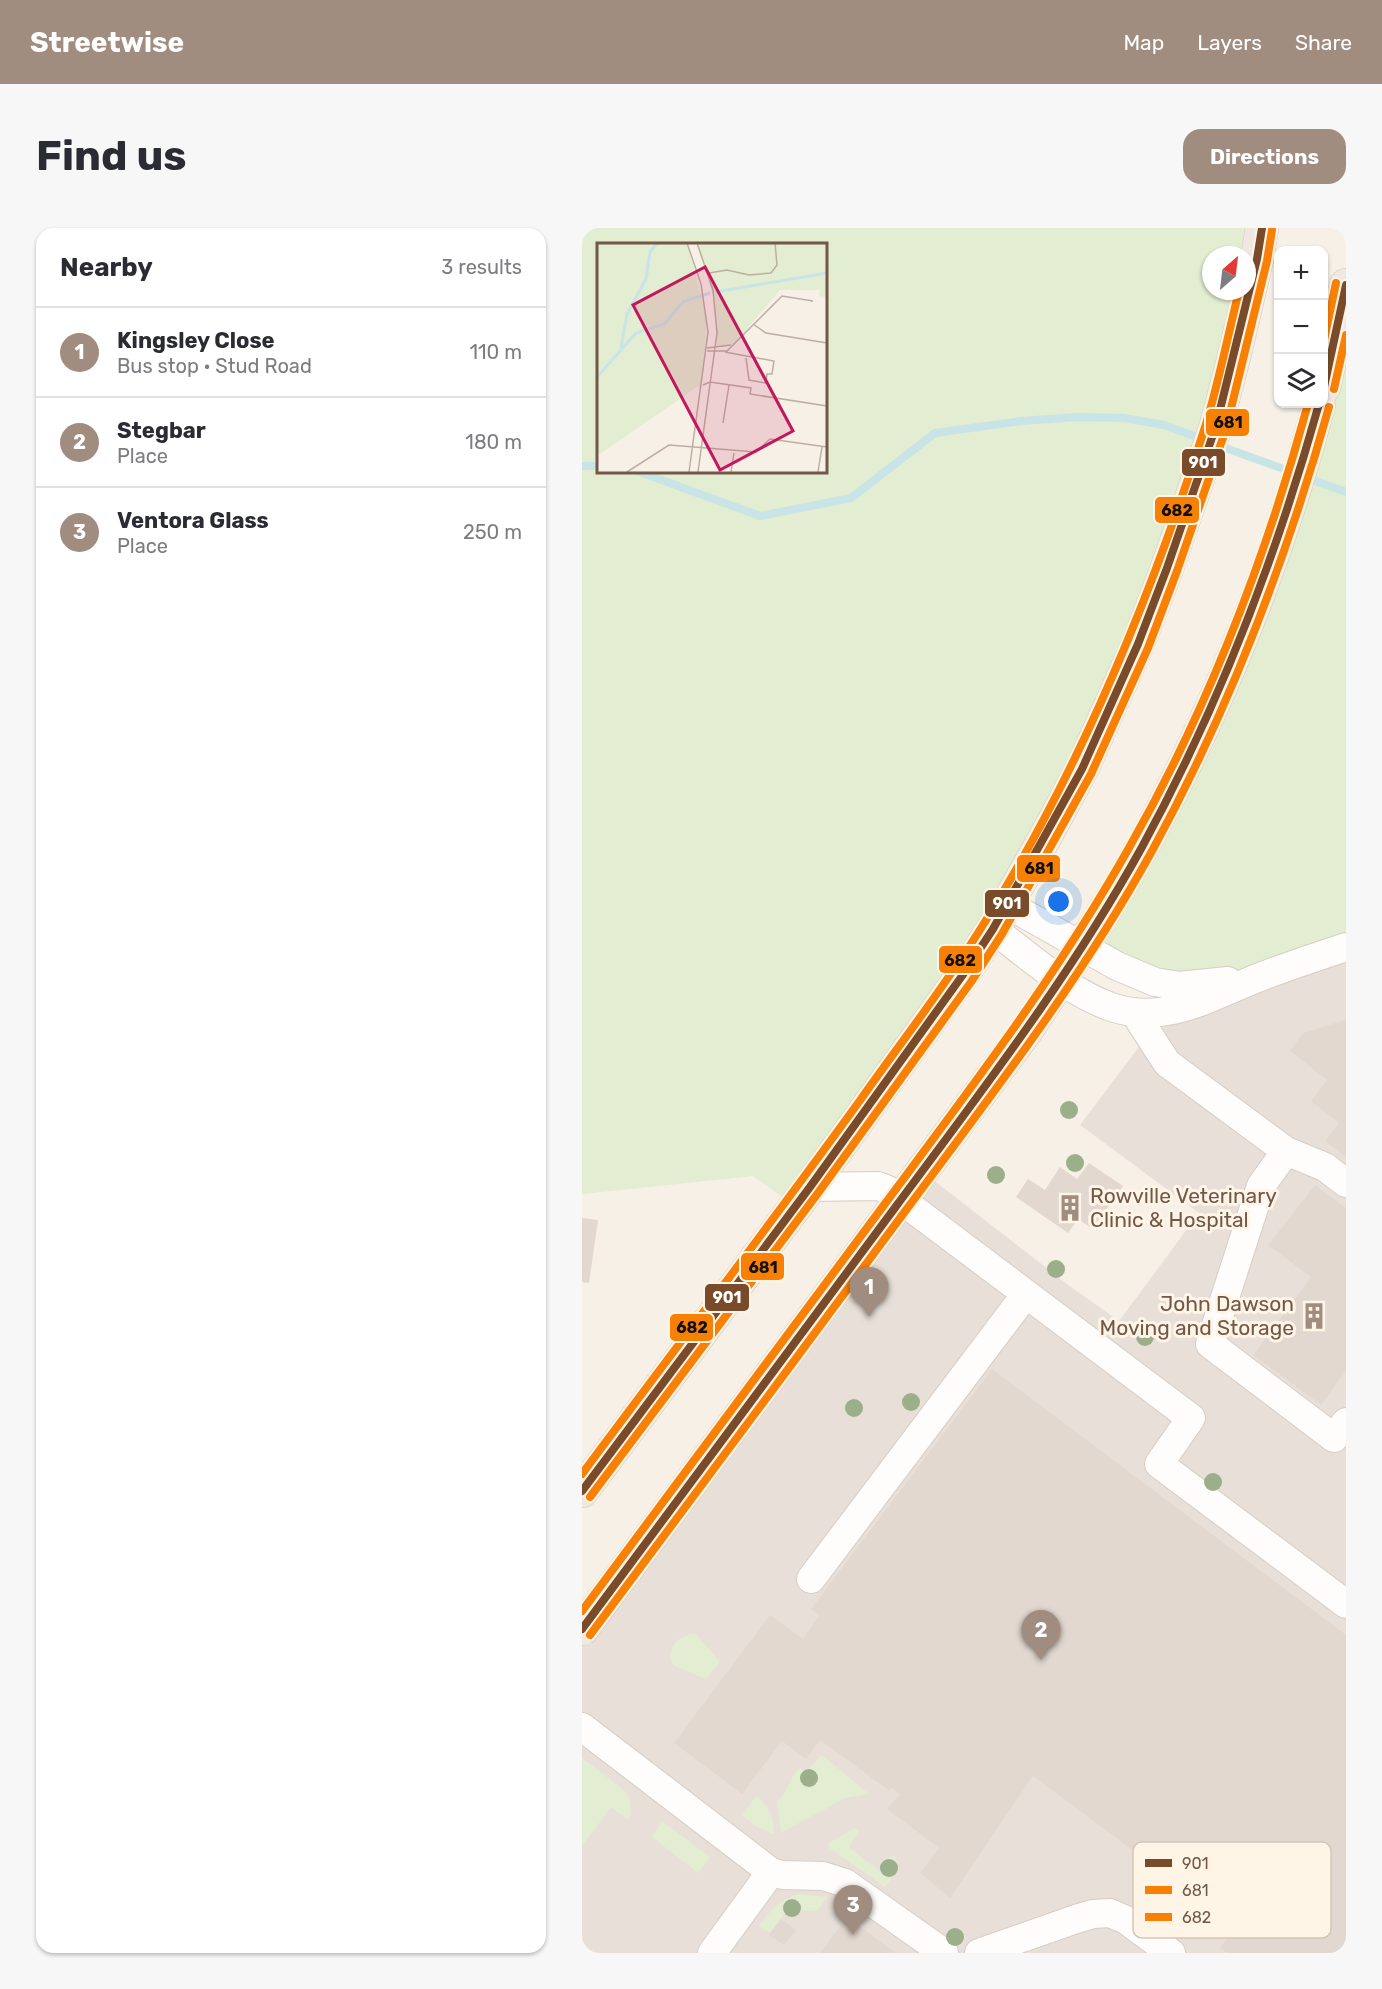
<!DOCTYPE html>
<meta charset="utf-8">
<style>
:root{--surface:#fff;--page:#f7f7f7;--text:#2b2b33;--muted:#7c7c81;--line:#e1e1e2;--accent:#a18d80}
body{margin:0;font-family:Rubik,sans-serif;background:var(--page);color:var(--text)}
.controls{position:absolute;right:18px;top:18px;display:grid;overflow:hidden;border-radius:12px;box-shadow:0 2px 4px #0004}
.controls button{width:54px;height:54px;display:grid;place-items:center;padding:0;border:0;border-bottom:2px solid var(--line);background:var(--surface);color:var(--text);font:30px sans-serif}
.compass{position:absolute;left:620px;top:18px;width:54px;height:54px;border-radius:50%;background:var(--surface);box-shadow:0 2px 4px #0004;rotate:28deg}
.you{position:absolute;left:477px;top:674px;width:21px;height:21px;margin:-15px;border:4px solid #fff;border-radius:50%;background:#1a73e8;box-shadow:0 0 0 9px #1a73e833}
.badge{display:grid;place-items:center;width:39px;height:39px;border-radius:50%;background:var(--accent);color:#fff;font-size:20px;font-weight:700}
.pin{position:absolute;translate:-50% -50px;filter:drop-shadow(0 2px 3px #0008)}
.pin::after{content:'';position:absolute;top:32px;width:21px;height:18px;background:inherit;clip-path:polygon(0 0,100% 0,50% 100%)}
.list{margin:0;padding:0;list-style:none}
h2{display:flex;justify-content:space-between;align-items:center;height:78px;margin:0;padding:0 24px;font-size:26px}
h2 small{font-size:20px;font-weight:400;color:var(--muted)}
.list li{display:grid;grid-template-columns:39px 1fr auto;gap:18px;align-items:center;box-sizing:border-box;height:90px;padding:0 24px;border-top:2px solid var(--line)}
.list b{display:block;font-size:22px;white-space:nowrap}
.list p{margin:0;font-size:20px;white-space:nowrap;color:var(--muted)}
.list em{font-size:20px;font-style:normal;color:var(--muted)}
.icon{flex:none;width:33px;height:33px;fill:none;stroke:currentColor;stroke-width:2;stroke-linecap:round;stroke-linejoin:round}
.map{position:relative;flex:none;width:764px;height:1725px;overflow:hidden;border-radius:18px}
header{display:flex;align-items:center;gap:36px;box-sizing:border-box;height:84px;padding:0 30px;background:var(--accent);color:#fff}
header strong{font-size:28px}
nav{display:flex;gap:33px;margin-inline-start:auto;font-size:21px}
.intro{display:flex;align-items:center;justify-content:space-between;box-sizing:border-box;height:144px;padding:0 36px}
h1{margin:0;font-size:42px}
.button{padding:15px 27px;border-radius:18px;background:var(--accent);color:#fff;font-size:21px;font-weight:700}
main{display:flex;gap:36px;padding:0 36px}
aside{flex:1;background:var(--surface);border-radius:18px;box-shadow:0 2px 4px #0004}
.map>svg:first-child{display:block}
.industrial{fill:#e8e0d8}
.green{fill:#e2edd1;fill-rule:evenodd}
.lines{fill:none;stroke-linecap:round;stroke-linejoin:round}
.stream{stroke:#c8e4e6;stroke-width:8}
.building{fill:#e2d8cf}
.minor-casing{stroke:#d7cdc5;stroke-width:30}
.highway-casing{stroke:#d5cbc4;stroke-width:34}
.minor{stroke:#fefdfb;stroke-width:28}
.highway{stroke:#f0e7e3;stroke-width:33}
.bus-1-casing{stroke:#fff5e7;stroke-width:12}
.bus-2-casing{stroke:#fff5e7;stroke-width:12}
.bus-3-casing{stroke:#fff5e7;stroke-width:12}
.bus-1{stroke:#7a4b2a;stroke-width:8}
.bus-2{stroke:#f88004;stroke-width:8}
.bus-3{stroke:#f88004;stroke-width:8}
.tree{fill:#9caf8b}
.labels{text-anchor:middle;stroke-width:6;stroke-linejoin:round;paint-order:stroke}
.poi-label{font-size:21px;fill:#735748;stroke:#fff5e7;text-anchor:start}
.inset-river{fill:none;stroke:#c8e4e6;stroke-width:3}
.inset-road{fill:none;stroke:#beaea2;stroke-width:1.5}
.view{fill:#c2185b;fill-opacity:0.15;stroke:#c2185b;stroke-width:3}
.inset-edge{fill:none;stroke:#735748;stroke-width:3}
.key{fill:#fff5e7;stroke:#d5c6b7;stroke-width:1.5}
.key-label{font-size:16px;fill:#735748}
.line-badge{stroke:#fff5e7;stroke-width:2}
.badge-label{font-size:16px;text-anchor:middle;font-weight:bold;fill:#fff}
.pale-badge-label{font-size:16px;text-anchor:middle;font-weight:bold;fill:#111}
</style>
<header>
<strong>Streetwise</strong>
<nav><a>Map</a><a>Layers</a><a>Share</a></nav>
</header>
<div class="intro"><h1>Find us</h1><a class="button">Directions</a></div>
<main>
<aside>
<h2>Nearby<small>3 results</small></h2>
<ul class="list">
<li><span class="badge">1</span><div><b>Kingsley Close</b><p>Bus stop · Stud Road</p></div><em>110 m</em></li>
<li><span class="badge">2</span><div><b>Stegbar</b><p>Place</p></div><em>180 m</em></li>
<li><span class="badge">3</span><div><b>Ventora Glass</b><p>Place</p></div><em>250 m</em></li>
</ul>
</aside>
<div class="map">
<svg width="764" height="1725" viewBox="0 0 764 1725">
<rect width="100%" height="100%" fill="#f6f0e7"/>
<path class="industrial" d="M 764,719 L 764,1725 L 0,1725 L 0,1401 L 341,944 L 489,1059 L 537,1093 L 617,985 L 498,897 L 584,783 Z"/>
<path class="green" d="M 0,0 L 680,0 C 654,162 598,322 531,471 C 500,542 466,612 425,677 C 393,726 358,773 324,822 C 288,874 253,928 213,978 L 171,948 L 0,966 ZM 16,16 L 243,16 L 243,243 L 16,243 ZM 629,27 L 665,27 L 665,63 L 629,63 Z
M 764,57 L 764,719 L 597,758 L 501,718 L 619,503 Z
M 108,1406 L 114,1406 L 138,1434 L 124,1451 L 92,1438 L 88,1431 C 89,1416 95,1411 108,1406 Z
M 240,1527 L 287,1566 L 263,1570 L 199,1605 L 195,1573 C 207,1565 206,1550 218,1540 L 224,1544 Z
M 0,1530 L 42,1562 C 49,1570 50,1580 47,1591 L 45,1591 L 29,1579 L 0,1618 Z
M 174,1568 C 188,1578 192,1590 192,1606 L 175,1599 L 160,1588 Z
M 80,1593 L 128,1629 L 116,1645 L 70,1609 Z
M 272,1600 L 275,1601 L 277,1604 L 267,1619 L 297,1643 L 309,1628 L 313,1629 C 316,1639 310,1651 303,1659 L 246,1619 L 247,1615 Z
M 218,1666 L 245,1669 L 235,1683 L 215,1682 L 204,1684 L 188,1705 L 177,1698 C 189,1682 198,1670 218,1666 Z"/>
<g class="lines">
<path class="stream" d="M 635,217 L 710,244
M 0,238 L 16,238
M 55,243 L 178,288 L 269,270 L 353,205 L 440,193 L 495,189 L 542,190 L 582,197 L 623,212
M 722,249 L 764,264"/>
</g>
<path class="building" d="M 763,792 L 764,793 L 764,929 L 743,913 L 757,895 L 729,873 L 745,852 L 708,823 L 721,805 Z
M 507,935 L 541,958 L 511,1001 L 496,991 L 486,1005 L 434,969 L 446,951 L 463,962 L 478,939 L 495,951 Z
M 733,957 L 764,980 L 764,1143 L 739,1177 L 671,1127 L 729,1049 L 686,1017 Z
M 0,990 L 16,992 L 7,1055 L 0,1054 Z
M 410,1141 L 764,1407 L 764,1725 L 645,1725 L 638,1720 L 654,1699 L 629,1681 L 607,1710 L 558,1673 L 580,1644 L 451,1548 L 368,1670 L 338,1645 L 357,1620 L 305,1581 L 318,1566 L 310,1560 L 308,1563 L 238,1512 L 224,1531 L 200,1513 L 160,1566 L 92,1515 L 188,1387 L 221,1411 L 237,1387 L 229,1381 Z
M 265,1689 L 314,1725 L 238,1725 Z
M 199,1691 L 214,1702 L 202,1717 L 187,1707 Z"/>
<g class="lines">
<defs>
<path id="minor" d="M 425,676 L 535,738 L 573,754 L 597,758 L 646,753
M 411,701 C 448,729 485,763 529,779 C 582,797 626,770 673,751 C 703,739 734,729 764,719
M 552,784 L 585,835 L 704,923 L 743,939 L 764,955
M 704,923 L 679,958 L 628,1116 L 752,1210 L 764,1194
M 228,959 L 296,958 L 306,962 L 609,1190 L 577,1236 L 764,1376
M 229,1351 L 444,1066
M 0,1499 L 189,1644 L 201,1647 L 241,1648 L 263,1655 L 362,1725
M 130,1725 L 189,1644
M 397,1725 L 494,1691 L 511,1686 L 528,1685 L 544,1692 L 589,1725"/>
<path id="highway" d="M 742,159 L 764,57
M 0,1263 L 228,959 L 380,748 L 411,701 L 465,606 L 500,541 L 556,416 L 585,340 L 634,198 L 654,121 L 675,31 L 680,0
M 0,1401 L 445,802 C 490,734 536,666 574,593 C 644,461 699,321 737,176"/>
</defs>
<use href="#minor" class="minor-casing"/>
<use href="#highway" class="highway-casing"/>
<use href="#minor" class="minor"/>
<use href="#highway" class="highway"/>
<defs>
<path id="bus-1" d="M 742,159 L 764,57
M 0,1263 L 228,959 L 380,748 L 411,701 L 500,541 L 556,416 L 585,340 L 634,198 L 675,31 L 680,0
M 0,1401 C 105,1260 210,1118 315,977 C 401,861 490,746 560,619 C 637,478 694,330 737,176"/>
<path id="bus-2" d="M 752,161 L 764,107
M 8,1269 L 236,965 L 389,754 L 420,706 L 509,546 L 566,420 L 595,343 L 644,201 L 685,33 L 690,2
M 8,1407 C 114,1265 219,1124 324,982 C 411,865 500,750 570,623 C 647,482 704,333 747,179"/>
<path id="bus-3" d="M 742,112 L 754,55
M 0,1246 C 93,1121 188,997 279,871 C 320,813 364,757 401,697 C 498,542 569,370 624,196 C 637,153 646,107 657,63
M 0,1383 C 101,1248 201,1112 302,977 C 389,860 477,745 548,618 C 627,479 684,329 726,176"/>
</defs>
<use href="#bus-1" class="bus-1-casing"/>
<use href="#bus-2" class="bus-2-casing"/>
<use href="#bus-3" class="bus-3-casing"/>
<use href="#bus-1" class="bus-1"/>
<use href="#bus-2" class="bus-2"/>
<use href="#bus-3" class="bus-3"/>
</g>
<g class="tree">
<circle cx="487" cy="882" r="9"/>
<circle cx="493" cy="935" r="9"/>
<circle cx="414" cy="947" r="9"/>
<circle cx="474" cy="1041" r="9"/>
<circle cx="563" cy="1109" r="9"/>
<circle cx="329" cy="1174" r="9"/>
<circle cx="272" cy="1180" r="9"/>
<circle cx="631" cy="1254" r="9"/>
<circle cx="227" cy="1550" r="9"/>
<circle cx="307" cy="1640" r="9"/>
<circle cx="210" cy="1680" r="9"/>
<circle cx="373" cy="1709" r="9"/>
</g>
<defs>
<symbol id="building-bare" viewBox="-9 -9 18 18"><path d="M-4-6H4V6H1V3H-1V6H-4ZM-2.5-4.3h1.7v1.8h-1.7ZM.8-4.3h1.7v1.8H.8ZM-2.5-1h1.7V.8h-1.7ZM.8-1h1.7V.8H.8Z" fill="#a18d80" stroke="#fff5e7" stroke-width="2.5" paint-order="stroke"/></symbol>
</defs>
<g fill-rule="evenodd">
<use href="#building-bare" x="469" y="961" width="38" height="38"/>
<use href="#building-bare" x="713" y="1069" width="38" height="38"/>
</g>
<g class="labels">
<g class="poi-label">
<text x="508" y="975">Rowville Veterinary<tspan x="508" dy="24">Clinic &amp; Hospital</tspan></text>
<text x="712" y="1083" text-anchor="end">John Dawson<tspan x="712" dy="24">Moving and Storage</tspan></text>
</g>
</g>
<g transform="translate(15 15)">
<rect width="230" height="230" fill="#f6f0e7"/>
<path d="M 0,0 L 90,0 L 110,74 L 105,145 L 100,144 L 0,213 ZM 100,0 L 229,0 L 229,54 L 222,53 L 223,47 L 183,47 L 138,100 L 120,105 L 118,60 Z" fill="#e2edd1"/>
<path class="inset-river" d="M 118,49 L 230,30M 24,105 L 30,71 L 49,36 L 53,9 L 60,0M 0,134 L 39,90 L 67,81 L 87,58 L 113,50"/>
<path class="inset-road" d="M 90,0 L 104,41 L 111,89 L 92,229M 100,0 L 116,47 L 120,90 L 101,229M 112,30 L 130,27 L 152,32 L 174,30 L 180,22 L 178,0M 156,81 L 169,90 L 230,100M 110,105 L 134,102M 110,108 L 130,108 L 185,53 L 216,58M 128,109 L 177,118 L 175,131 L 170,131 L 169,140 L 152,137 L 149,115M 106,142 L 113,139 L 154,145 L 153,151 L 230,163M 126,180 L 132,142M 30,229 L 72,202 L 159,209 L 173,196 L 230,204M 134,229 L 137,210M 221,229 L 225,204"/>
<path class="view" d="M 108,24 L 196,188 L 123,227 L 36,62 Z"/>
<rect width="230" height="230" class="inset-edge"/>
</g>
<rect x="551" y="1614" width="198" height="96" rx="9" class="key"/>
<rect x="563" y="1631" width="27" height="8" fill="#7a4b2a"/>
<rect x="563" y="1658" width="27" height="8" fill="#f88004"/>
<rect x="563" y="1685" width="27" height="8" fill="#f88004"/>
<g class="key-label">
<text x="600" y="1641">901</text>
<text x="600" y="1668">681</text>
<text x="600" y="1695">682</text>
</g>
<g class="line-badge">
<rect x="623" y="180" width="45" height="29" rx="6" fill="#f88004"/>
<rect x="599" y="220" width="45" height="29" rx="6" fill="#7a4b2a"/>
<rect x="572" y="268" width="46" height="28" rx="6" fill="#f88004"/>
<rect x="434" y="626" width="45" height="29" rx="6" fill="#f88004"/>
<rect x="402" y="661" width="46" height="29" rx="6" fill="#7a4b2a"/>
<rect x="356" y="717" width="45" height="29" rx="6" fill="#f88004"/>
<rect x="158" y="1024" width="45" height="29" rx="6" fill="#f88004"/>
<rect x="122" y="1055" width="46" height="29" rx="6" fill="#7a4b2a"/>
<rect x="87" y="1085" width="45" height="29" rx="6" fill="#f88004"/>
</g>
<g class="badge-label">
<text x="621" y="240">901</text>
<text x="425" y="681">901</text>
<text x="145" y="1075">901</text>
</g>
<g class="pale-badge-label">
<text x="646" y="200">681</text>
<text x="595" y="288">682</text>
<text x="457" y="646">681</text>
<text x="378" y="738">682</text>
<text x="181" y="1045">681</text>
<text x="110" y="1105">682</text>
</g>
</svg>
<div class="controls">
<button>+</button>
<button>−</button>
<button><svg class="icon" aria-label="layers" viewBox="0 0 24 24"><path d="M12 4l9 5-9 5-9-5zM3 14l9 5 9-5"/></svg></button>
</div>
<svg class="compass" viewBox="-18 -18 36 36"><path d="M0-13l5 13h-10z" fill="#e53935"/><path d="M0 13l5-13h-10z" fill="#7c7c81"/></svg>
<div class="you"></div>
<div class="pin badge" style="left:287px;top:1089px">1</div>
<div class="pin badge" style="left:459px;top:1432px">2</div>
<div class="pin badge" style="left:271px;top:1707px">3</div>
</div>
</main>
